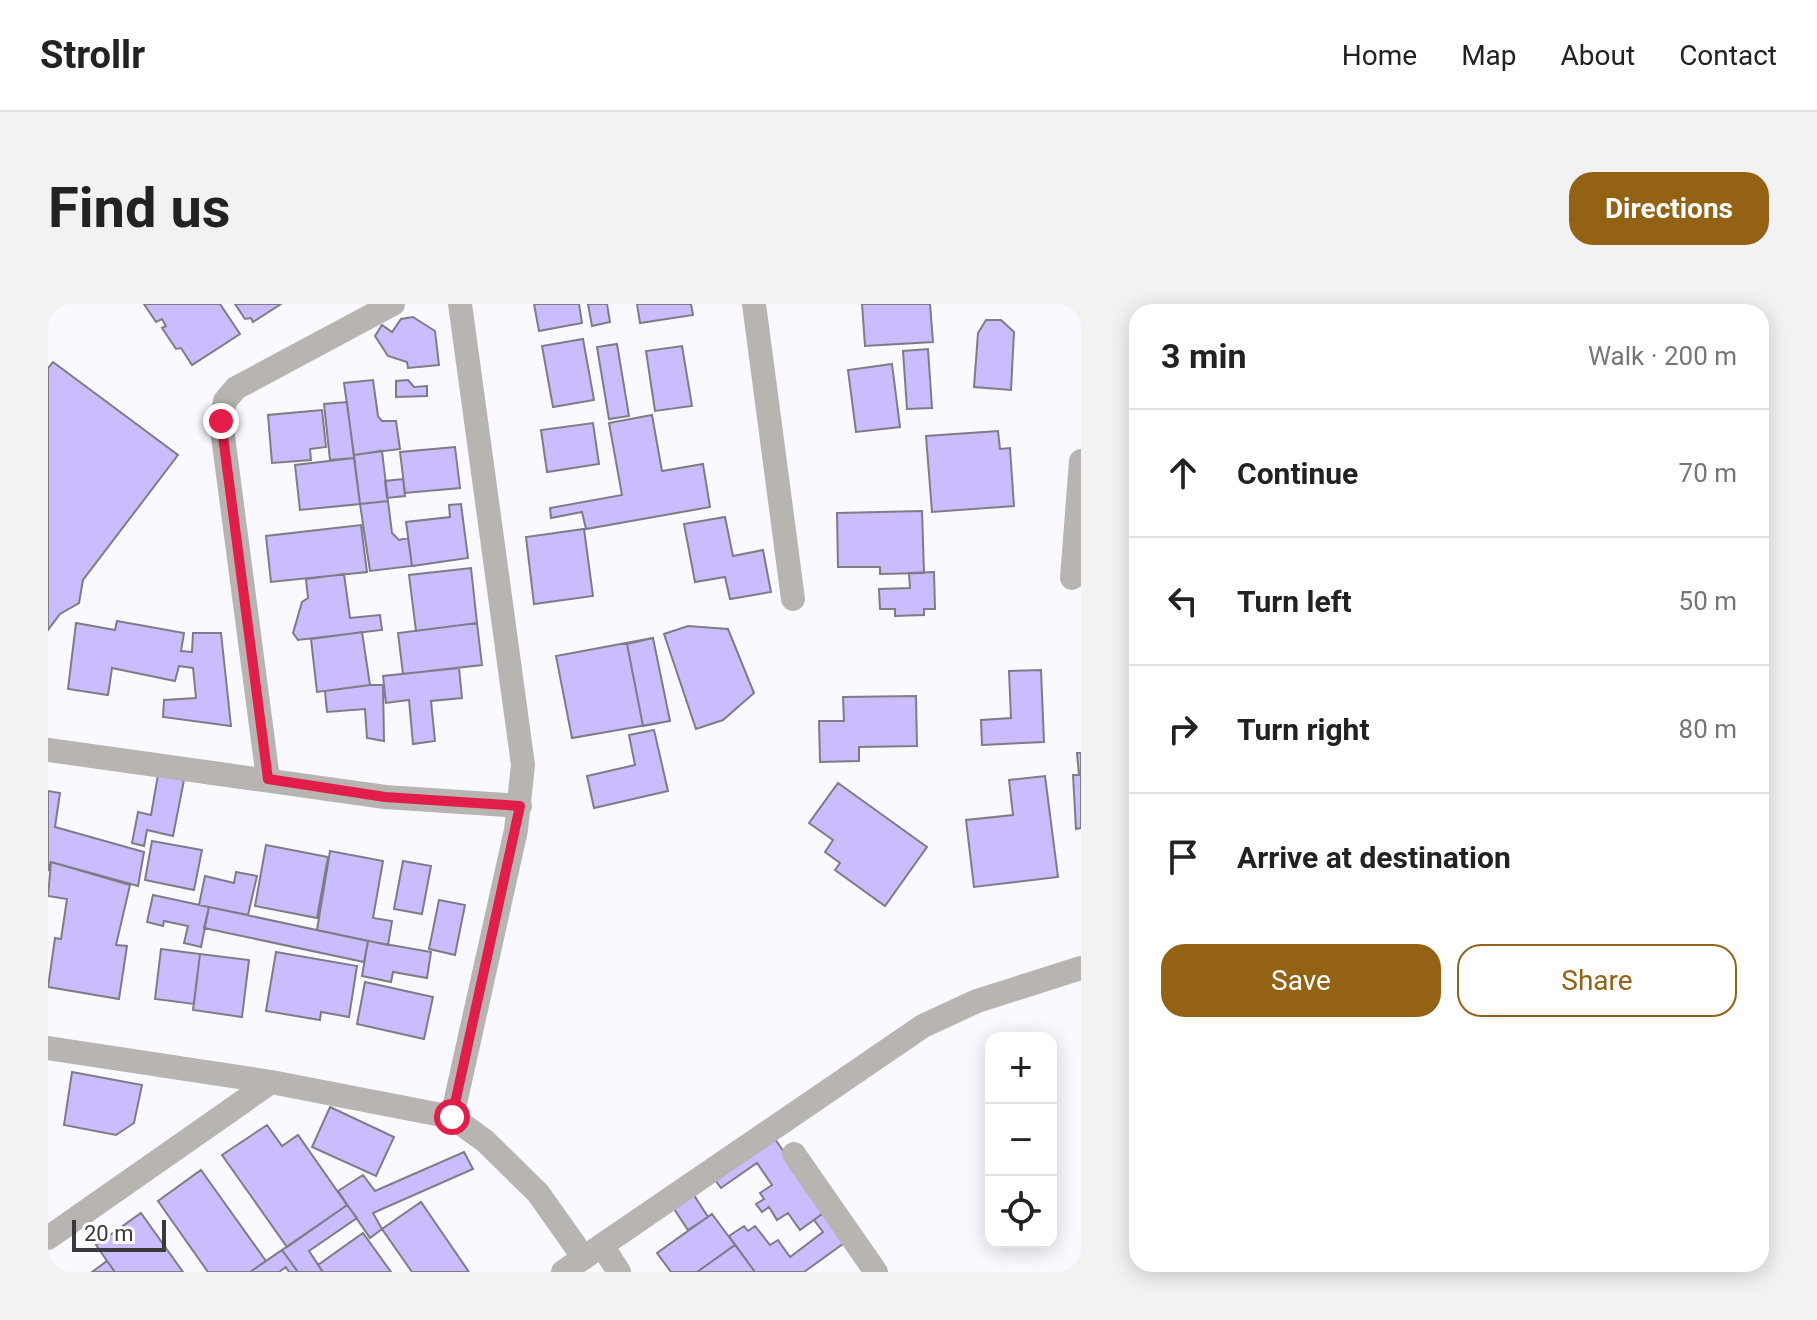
<!DOCTYPE html>
<meta charset="utf-8">
<style>
:root{--surface:#fff;--page:#f2f2f2;--text:#222;--muted:#767676;--line:#e0e0e0;--accent:#946213}
body{margin:0;font-family:Roboto,sans-serif;background:var(--page);color:var(--text)}
.controls{position:absolute;right:24px;bottom:24px;display:grid;overflow:hidden;border-radius:16px;box-shadow:0 4px 20px #0003}
.controls button{width:72px;height:72px;display:grid;place-items:center;padding:0;border:0;border-bottom:2px solid var(--line);background:var(--surface);color:var(--text);font:40px sans-serif}
.scale{position:absolute;left:24px;bottom:20px;width:94px;box-sizing:border-box;padding-left:8px;border:4px solid #39383c;border-top:0;font-size:22px;line-height:28px;white-space:nowrap;color:#39383c;-webkit-text-stroke:6px #fff;paint-order:stroke}
.stop{position:absolute;width:24px;height:24px;margin:-18px;border:6px solid #e11d48;border-radius:50%;background:#fff}
.stop.end{background:#e11d48;border-color:#fff;box-shadow:0 2px 8px #0008}
.list{margin:0;padding:0;list-style:none}
h2{display:flex;justify-content:space-between;align-items:center;height:104px;margin:0;padding:0 32px;font-size:34px}
h2 small{font-size:26px;font-weight:400;color:var(--muted)}
.list li{display:grid;grid-template-columns:52px 1fr auto;gap:24px;align-items:center;box-sizing:border-box;height:128px;padding:0 32px;border-top:2px solid var(--line)}
.list b{display:block;font-size:30px;white-space:nowrap}
.list em{font-size:26px;font-style:normal;color:var(--muted)}
.actions{display:flex;gap:16px;padding:24px 32px}
.actions a{flex:1;padding:18px 0;border:2px solid var(--accent);border-radius:24px;text-align:center;font-size:28px;color:var(--accent)}
.actions .main{background:var(--accent);color:#fff}
.icon{flex:none;width:44px;height:44px;fill:none;stroke:currentColor;stroke-width:2;stroke-linecap:round;stroke-linejoin:round}
.map{position:relative;flex:none;width:1033px;height:968px;overflow:hidden;border-radius:24px}
header{display:flex;align-items:center;gap:48px;box-sizing:border-box;height:112px;padding:0 40px;background:var(--surface);border-bottom:2px solid var(--line)}
header strong{font-size:38px}
nav{display:flex;gap:44px;margin-inline-start:auto;font-size:28px}
.intro{display:flex;align-items:center;justify-content:space-between;box-sizing:border-box;height:192px;padding:0 48px}
h1{margin:0;font-size:56px}
.button{padding:20px 36px;border-radius:24px;background:var(--accent);color:#fff;font-size:28px;font-weight:700}
main{display:flex;gap:48px;padding:0 48px}
aside{flex:1;background:var(--surface);border-radius:24px;box-shadow:0 4px 20px #0003}
.map>svg:first-child{display:block}
.building{fill:#cbbbff;stroke:#7e7c85;stroke-width:2}
.lines{fill:none;stroke-linecap:round;stroke-linejoin:round}
.minor{stroke:#b7b4b1;stroke-width:24}
.route{stroke:#e11d48;stroke-width:10}
</style>
<header>
<strong>Strollr</strong>
<nav><a>Home</a><a>Map</a><a>About</a><a>Contact</a></nav>
</header>
<div class="intro"><h1>Find us</h1><a class="button">Directions</a></div>
<main>
<div class="map">
<svg width="1033" height="968" viewBox="0 0 1033 968">
<rect width="100%" height="100%" fill="#faf9ff"/>
<path class="building" d="M 96,0 L 172,0 L 192,30 L 144,61 L 133,44 L 128,45 L 114,24 L 118,22 L 114,15 L 108,18 Z
M 187,0 L 233,0 L 205,18 L 203,14 L 197,15 Z
M 486,0 L 531,0 L 534,19 L 491,27 Z
M 540,0 L 559,0 L 562,18 L 544,22 Z
M 589,0 L 643,0 L 645,11 L 592,19 Z
M 814,0 L 882,0 L 885,38 L 817,42 Z
M 365,13 L 387,27 L 391,61 L 360,64 L 359,58 L 340,52 L 327,32 L 334,21 L 344,28 L 353,15 Z
M 938,16 L 953,16 L 966,28 L 963,86 L 926,83 L 930,29 Z
M 535,35 L 546,96 L 505,103 L 494,42 Z
M 569,40 L 581,112 L 561,115 L 549,43 Z
M 634,42 L 644,102 L 607,107 L 598,47 Z
M 880,45 L 884,104 L 859,105 L 855,47 Z
M 5,58 L 130,151 L 35,276 L 31,299 L 12,310 L 0,326 L 0,64 Z
M 844,60 L 852,123 L 808,128 L 800,66 Z
M 325,76 L 330,112 L 334,117 L 348,117 L 352,145 L 306,151 L 296,79 Z
M 360,76 L 366,83 L 379,82 L 379,92 L 348,93 L 348,77 Z
M 299,98 L 306,154 L 282,156 L 276,100 Z
M 274,106 L 278,143 L 262,145 L 263,156 L 224,159 L 220,111 Z
M 604,111 L 614,167 L 655,160 L 662,203 L 538,225 L 534,208 L 503,214 L 502,204 L 574,191 L 561,119 Z
M 545,119 L 551,160 L 499,168 L 493,126 Z
M 950,127 L 952,145 L 962,144 L 966,202 L 884,208 L 878,132 Z
M 407,143 L 412,184 L 357,189 L 352,148 Z
M 334,147 L 340,197 L 312,200 L 306,151 Z
M 306,154 L 312,200 L 252,206 L 247,161 Z
M 355,175 L 357,192 L 339,194 L 337,177 Z
M 340,197 L 344,229 L 351,236 L 360,234 L 364,262 L 322,267 L 312,200 Z
M 413,200 L 420,254 L 364,262 L 358,218 L 402,213 L 401,201 Z
M 874,207 L 876,269 L 832,270 L 832,263 L 790,263 L 789,209 Z
M 677,213 L 685,252 L 715,246 L 723,288 L 682,295 L 677,273 L 647,278 L 636,220 Z
M 313,221 L 319,268 L 223,278 L 218,232 Z
M 536,225 L 545,292 L 486,300 L 478,233 Z
M 423,264 L 429,319 L 368,327 L 361,271 Z
M 886,268 L 887,305 L 876,305 L 876,311 L 847,312 L 847,305 L 832,305 L 831,285 L 862,284 L 861,269 Z
M 296,270 L 302,314 L 332,311 L 334,326 L 250,336 L 245,329 L 254,298 L 260,294 L 258,275 Z
M 69,317 L 136,329 L 133,347 L 144,348 L 145,329 L 173,329 L 183,422 L 115,413 L 116,396 L 148,394 L 145,364 L 131,362 L 127,377 L 64,364 L 60,391 L 20,385 L 28,319 L 67,326 Z
M 429,319 L 434,361 L 355,370 L 350,329 Z
M 640,322 L 680,325 L 706,389 L 675,416 L 648,425 L 616,330 Z
M 314,328 L 322,381 L 269,388 L 263,335 Z
M 605,334 L 622,417 L 524,434 L 508,352 Z
M 605,334 L 622,417 L 595,422 L 579,340 Z
M 411,364 L 414,394 L 383,397 L 387,437 L 365,440 L 361,396 L 338,399 L 335,372 Z
M 993,366 L 996,438 L 934,441 L 933,416 L 963,414 L 961,367 Z
M 322,381 L 335,381 L 336,437 L 319,434 L 317,405 L 279,408 L 277,387 Z
M 868,392 L 869,442 L 811,443 L 811,457 L 772,458 L 771,417 L 796,417 L 795,393 Z
M 606,426 L 620,487 L 546,504 L 539,472 L 587,461 L 581,431 Z
M 1029,449 L 1033,449 L 1033,524 L 1028,525 L 1025,471 L 1031,471 Z
M 110,471 L 136,476 L 125,532 L 99,526 L 96,542 L 84,539 L 90,508 L 103,511 Z
M 997,472 L 1010,573 L 926,583 L 918,516 L 965,511 L 961,476 Z
M 790,479 L 879,543 L 837,602 L 787,566 L 792,559 L 777,548 L 785,536 L 761,519 Z
M 0,487 L 12,489 L 7,523 L 96,548 L 90,582 L 3,558 L 0,567 Z
M 104,537 L 154,546 L 146,586 L 97,576 Z
M 218,541 L 280,553 L 269,614 L 207,602 Z
M 282,547 L 335,557 L 325,614 L 344,617 L 340,641 L 269,626 Z
M 355,557 L 383,562 L 374,610 L 346,605 Z
M 3,558 L 82,581 L 68,641 L 79,642 L 71,695 L 0,683 L 7,634 L 13,635 L 19,595 L 0,592 Z
M 188,568 L 209,572 L 200,611 L 151,601 L 157,572 L 186,579 Z
M 105,591 L 161,603 L 153,643 L 136,639 L 140,622 L 116,617 L 115,622 L 99,618 Z
M 391,596 L 417,601 L 407,651 L 381,645 Z
M 161,603 L 320,637 L 316,658 L 156,624 Z
M 320,637 L 383,648 L 379,674 L 345,668 L 343,678 L 314,672 Z
M 113,645 L 152,650 L 146,700 L 107,695 Z
M 228,648 L 309,662 L 301,713 L 273,708 L 272,716 L 218,707 Z
M 152,650 L 201,656 L 194,713 L 145,706 Z
M 317,678 L 385,693 L 376,735 L 309,720 Z
M 24,768 L 94,781 L 86,819 L 68,831 L 16,821 Z
M 282,803 L 346,833 L 328,872 L 264,843 Z
M 219,821 L 234,842 L 250,831 L 299,901 L 239,943 L 174,851 Z
M 724,831 L 778,907 L 752,926 L 740,909 L 729,916 L 721,903 L 714,908 L 708,900 L 716,895 L 712,889 L 724,881 L 709,859 L 673,884 L 664,872 Z
M 416,848 L 425,865 L 325,909 L 334,925 L 322,934 L 290,887 L 315,871 L 327,887 Z
M 153,866 L 218,957 L 202,968 L 160,968 L 110,897 Z
M 642,885 L 660,913 L 640,926 L 622,899 Z
M 373,898 L 421,968 L 364,968 L 334,925 Z
M 299,901 L 309,914 L 261,947 L 275,968 L 250,968 L 234,946 Z
M 778,907 L 799,937 L 756,968 L 707,968 L 681,932 L 696,922 L 700,927 L 707,922 L 722,941 L 730,936 L 742,953 L 775,928 L 766,916 Z
M 93,909 L 135,968 L 67,968 L 59,957 L 48,941 Z
M 664,910 L 687,941 L 649,968 L 623,968 L 609,949 Z
M 315,929 L 343,968 L 275,968 L 270,961 Z
M 687,941 L 707,968 L 649,968 Z
M 234,946 L 250,968 L 241,968 L 238,963 L 231,968 L 202,968 Z
M 59,957 L 67,968 L 44,968 Z"/>
<g class="lines">
<path class="minor" d="M 706,0 L 745,295
M 1024,274 L 1033,157
M 0,446 L 337,493 L 472,502
M 220,475 L 173,117 L 177,97 L 188,84 L 345,0
M 0,744 L 223,778 L 404,813 L 437,837 L 490,889 L 536,954
M 404,813 L 468,526 L 475,461 L 412,0
M 746,850 L 828,968
M 0,934 L 223,778
M 555,943 L 571,968
M 515,968 L 875,722 L 929,697 L 1033,664"/>
</g>
<g class="lines">
<path class="route" d="M 173,117 L 220,475 L 337,493 L 472,502 L 404,813"/>
</g>
</svg>
<div class="controls">
<button>+</button>
<button>−</button>
<button><svg class="icon" aria-label="locate" viewBox="0 0 24 24"><circle cx="12" cy="12" r="6"/><path d="M12 2v4M12 18v4M2 12h4M18 12h4"/></svg></button>
</div>
<div class="scale">20 m</div>
<div class="stop" style="left:404px;top:813px"></div>
<div class="stop end" style="left:173px;top:117px"></div>
</div>
<aside>
<h2>3 min<small>Walk · 200 m</small></h2>
<ul class="list">
<li><svg class="icon" aria-label="ahead" viewBox="0 0 24 24"><path d="M12 20V5M6 11l6-6 6 6"/></svg><div><b>Continue</b></div><em>70 m</em></li>
<li><svg class="icon" aria-label="left" viewBox="0 0 24 24"><path d="M17 20v-9H6M10 6l-5 5 5 5"/></svg><div><b>Turn left</b></div><em>50 m</em></li>
<li><svg class="icon" aria-label="right" viewBox="0 0 24 24"><path d="M7 20v-9h11M14 6l5 5-5 5"/></svg><div><b>Turn right</b></div><em>80 m</em></li>
<li><svg class="icon" aria-label="arrive" viewBox="0 0 24 24"><path d="M6 21V4h12l-3 4 3 4H6"/></svg><div><b>Arrive at destination</b></div></li>
</ul>
<div class="actions"><a class="main">Save</a><a>Share</a></div>
</aside>
</main>
